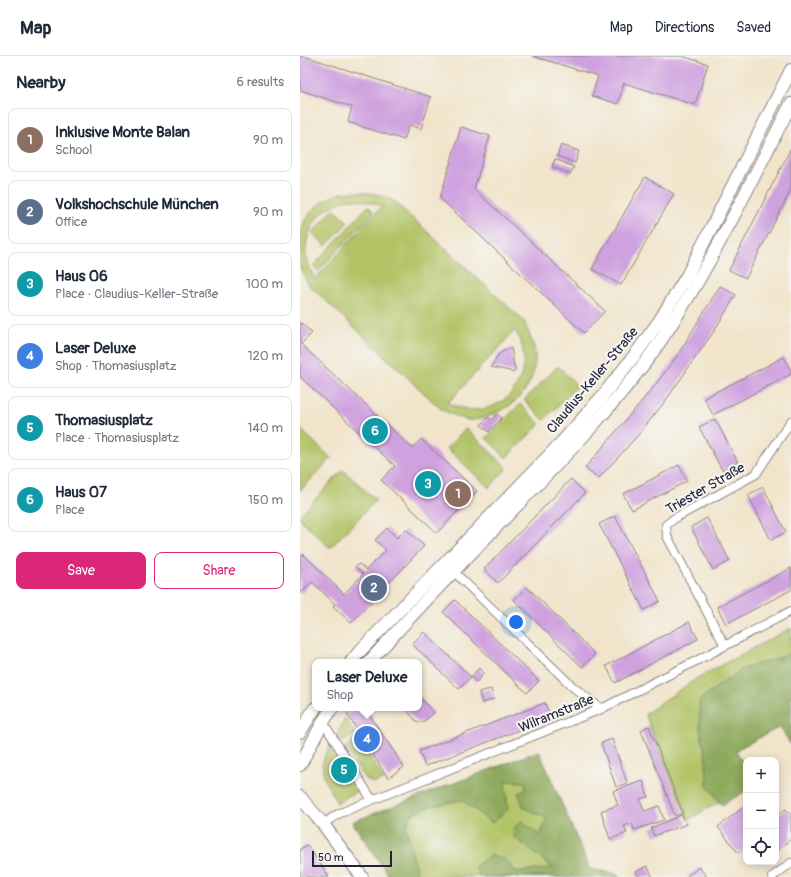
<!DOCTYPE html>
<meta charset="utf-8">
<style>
:root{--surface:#fff;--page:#f6f6f7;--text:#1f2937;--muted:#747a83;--line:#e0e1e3;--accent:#db2777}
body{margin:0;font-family:Pangolin,sans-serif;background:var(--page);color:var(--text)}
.controls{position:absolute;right:12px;bottom:12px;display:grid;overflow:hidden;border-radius:8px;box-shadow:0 2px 10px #0003}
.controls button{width:36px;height:36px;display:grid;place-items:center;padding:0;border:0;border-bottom:1px solid var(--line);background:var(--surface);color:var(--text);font:20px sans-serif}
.scale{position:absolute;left:12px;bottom:10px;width:80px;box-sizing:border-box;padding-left:4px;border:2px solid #22223b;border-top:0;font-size:11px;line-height:14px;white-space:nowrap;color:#22223b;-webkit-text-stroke:3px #f6f6f2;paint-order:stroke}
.you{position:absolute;left:216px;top:566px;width:14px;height:14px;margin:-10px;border:3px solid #fff;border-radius:50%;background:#1a73e8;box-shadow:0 0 0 6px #1a73e833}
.badge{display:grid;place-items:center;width:26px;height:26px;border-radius:50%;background:var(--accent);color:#fff;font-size:13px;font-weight:700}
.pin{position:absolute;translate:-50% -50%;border:2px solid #fff;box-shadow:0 1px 4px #0006}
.popup{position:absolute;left:12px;top:603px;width:110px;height:52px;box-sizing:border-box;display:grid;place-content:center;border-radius:8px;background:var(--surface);filter:drop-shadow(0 1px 3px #0005);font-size:13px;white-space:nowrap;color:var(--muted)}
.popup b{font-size:15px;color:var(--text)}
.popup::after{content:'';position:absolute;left:50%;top:100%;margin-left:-8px;border:8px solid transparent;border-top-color:var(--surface)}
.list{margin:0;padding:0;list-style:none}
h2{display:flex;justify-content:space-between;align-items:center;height:52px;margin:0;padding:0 16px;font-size:17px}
h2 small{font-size:13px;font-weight:400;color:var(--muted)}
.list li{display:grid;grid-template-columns:26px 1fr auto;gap:12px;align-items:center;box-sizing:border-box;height:64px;margin:0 8px 8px;padding:0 8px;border:1px solid var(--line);border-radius:8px}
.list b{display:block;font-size:15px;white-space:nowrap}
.list p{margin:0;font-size:13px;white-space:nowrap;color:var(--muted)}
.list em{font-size:13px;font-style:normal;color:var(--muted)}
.actions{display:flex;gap:8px;padding:12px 16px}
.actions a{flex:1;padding:9px 0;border:1px solid var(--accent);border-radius:8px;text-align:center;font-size:14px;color:var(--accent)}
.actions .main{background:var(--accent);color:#fff}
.icon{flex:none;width:22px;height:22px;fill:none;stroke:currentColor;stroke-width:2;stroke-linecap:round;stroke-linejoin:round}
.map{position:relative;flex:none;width:491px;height:821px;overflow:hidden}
header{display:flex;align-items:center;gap:24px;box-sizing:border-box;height:56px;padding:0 20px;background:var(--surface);border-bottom:1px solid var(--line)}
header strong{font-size:19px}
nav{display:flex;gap:22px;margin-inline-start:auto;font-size:14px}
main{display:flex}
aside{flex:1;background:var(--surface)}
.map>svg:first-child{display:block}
.green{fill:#b2c366;stroke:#6a7250;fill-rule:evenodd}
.forest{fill:#8da95b;stroke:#58664b}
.building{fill:#cfa1df}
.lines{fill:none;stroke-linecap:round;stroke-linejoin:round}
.street-casing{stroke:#8a8383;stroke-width:10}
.secondary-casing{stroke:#8a8383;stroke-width:14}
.street{stroke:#fff;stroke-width:8}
.secondary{stroke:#fff;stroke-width:12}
.labels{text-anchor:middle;stroke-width:4;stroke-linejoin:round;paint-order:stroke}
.street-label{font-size:14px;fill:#22223b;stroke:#f6f6f2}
</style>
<header>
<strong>Map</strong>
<nav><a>Map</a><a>Directions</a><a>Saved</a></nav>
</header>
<main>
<aside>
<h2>Nearby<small>6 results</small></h2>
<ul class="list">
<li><span class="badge" style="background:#8d6e63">1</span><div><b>Inklusive Monte Balan</b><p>School</p></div><em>90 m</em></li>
<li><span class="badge" style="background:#5c6f8a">2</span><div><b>Volkshochschule München</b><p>Office</p></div><em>90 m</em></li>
<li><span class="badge" style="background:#0f9aa8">3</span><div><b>Haus 06</b><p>Place · Claudius-Keller-Straße</p></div><em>100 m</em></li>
<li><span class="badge" style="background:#3f7fe0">4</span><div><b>Laser Deluxe</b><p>Shop · Thomasiusplatz</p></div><em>120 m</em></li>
<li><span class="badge" style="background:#0f9aa8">5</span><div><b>Thomasiusplatz</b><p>Place · Thomasiusplatz</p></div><em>140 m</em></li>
<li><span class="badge" style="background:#0f9aa8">6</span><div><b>Haus 07</b><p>Place</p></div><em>150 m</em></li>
</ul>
<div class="actions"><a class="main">Save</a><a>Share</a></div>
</aside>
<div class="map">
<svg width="491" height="821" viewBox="0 0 491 821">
<rect width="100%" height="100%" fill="#f6f6f2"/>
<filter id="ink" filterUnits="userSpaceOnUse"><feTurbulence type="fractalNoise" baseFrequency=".025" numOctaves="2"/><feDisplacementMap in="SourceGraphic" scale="8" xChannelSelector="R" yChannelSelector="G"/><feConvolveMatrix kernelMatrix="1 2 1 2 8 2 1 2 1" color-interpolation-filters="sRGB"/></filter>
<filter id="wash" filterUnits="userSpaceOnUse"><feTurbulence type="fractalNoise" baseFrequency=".012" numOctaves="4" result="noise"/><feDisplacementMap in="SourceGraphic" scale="16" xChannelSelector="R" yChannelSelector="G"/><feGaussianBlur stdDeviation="0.9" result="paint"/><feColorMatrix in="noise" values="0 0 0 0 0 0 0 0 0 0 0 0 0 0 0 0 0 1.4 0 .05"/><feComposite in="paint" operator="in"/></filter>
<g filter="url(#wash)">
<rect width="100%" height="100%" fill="#f1e4cb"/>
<path class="green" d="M 52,136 C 68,136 82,138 95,146 L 224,265 C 228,276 235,289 235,300 C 236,330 216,350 189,360 C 183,362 174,365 168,364 C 159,363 150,357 142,354 L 9,229 L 0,212 L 0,175 L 6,163 L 14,152 L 27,143 L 40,137 ZM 50,143 L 65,145 L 82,150 L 15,223 C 12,217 9,211 7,206 C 3,190 10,168 22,157 C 30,150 40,146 50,143 ZM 215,274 C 243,321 198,372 148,347 Z
M 68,150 L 74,156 L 18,215 L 13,210 Z
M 34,153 L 48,166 L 26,190 L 12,177 Z
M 258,310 L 278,330 L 244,364 L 224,344 Z
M 220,348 L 240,368 L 206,402 L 186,382 Z
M 166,372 L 207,412 L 189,432 L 147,392 Z
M 0,373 L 31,402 L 0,435 Z
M 43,414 L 76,444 L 30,492 L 0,463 L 0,459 Z
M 491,572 L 491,663 L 419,680 L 446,731 L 388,764 L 345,658 L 397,622 Z
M 45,662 L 55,678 L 42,686 L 37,678 Z
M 59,682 L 84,724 L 73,727 L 65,722 L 45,691 Z
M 32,688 L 60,733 L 37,747 C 25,724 14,711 32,688 Z
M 239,695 L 290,813 L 319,818 L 321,821 L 90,821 L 52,766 Z"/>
<path class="forest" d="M 491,597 L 491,689 L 480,671 L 436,694 L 446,714 L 446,735 L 422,749 L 407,729 L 406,702 L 400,672 L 399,644 L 444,612 L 473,604 Z
M 239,695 L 290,813 L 319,818 L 321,821 L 179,821 L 175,810 L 191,799 L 207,804 L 216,816 L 253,812 L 213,780 L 215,771 L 222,765 L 240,780 L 247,762 L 224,752 L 218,737 L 226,733 L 225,726 L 205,725 L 208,753 L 192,767 L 162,744 L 128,751 L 112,758 L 106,771 L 118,821 L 90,821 L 52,766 Z"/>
<g id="blocks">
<path class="building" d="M 0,0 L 4,0 L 131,41 L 121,73 L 109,69 L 104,84 L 48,66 L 52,51 L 0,34 Z
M 232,0 L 382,0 L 408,8 L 395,49 L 324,27 L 318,48 L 292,40 L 298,20 Z
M 161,71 L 190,80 L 174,133 L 305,255 L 284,277 L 140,142 Z
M 261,89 L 279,95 L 275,107 L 257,100 Z
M 491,92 L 491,134 L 446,222 L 429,214 Z
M 255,103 L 274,111 L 270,118 L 252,111 Z
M 345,121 L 374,138 L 321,229 L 292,213 Z
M 420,230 L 436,239 L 414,275 L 366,344 L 340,377 L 298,423 L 285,412 L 352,333 L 377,300 Z
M 0,266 L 12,277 L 1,288 L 112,392 L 121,383 L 177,435 L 137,477 L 81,424 L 95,410 L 0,321 Z
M 211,292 L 214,310 L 216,313 L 215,315 L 212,317 L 210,315 L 191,311 L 198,299 L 202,296 Z
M 484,301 L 491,315 L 491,318 L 413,359 L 404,342 Z
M 197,358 L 202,362 L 189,376 L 181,369 L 188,361 L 191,364 Z
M 415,363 L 438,406 L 422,414 L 399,371 Z
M 379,409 L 387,425 L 332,454 L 323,438 Z
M 271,423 L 285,437 L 198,527 L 184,513 Z
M 463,431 L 486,476 L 471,484 L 448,439 Z
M 315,460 L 360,545 L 344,554 L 299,468 Z
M 407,462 L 430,505 L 413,514 L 391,471 Z
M 87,472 L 97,482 L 106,473 L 124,490 L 51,567 L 33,550 L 35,548 L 12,526 L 0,538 L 0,502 L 3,498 L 44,538 L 63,518 L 55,511 L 59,508 L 66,514 L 86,494 L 75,484 Z
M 491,512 L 491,534 L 426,568 L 417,551 Z
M 227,531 L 295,598 L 282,611 L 214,544 Z
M 155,544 L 239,625 L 227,637 L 143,556 Z
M 389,566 L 398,583 L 315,627 L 306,610 Z
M 124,576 L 171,621 L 159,633 L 112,588 Z
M 179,612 L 184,618 L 176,626 L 171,621 Z
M 191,633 L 194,643 L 182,647 L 179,636 Z
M 119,640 L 134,657 L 123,666 L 117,666 L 105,652 L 119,652 Z
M 245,647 L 251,662 L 125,710 L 119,695 Z
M 57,652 L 65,652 L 104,711 L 88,722 L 47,658 Z
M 349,670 L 383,757 L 375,760 L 341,674 Z
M 312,683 L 327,727 L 316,731 L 301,687 Z
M 343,725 L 348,741 L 340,743 L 344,755 L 359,750 L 364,764 L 334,774 L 332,767 L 324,770 L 327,777 L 310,783 L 301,755 L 318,749 L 313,735 Z
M 446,749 L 446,791 L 438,797 L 418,771 Z
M 486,753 L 491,759 L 491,783 L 477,794 L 476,760 Z
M 382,759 L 387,768 L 354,780 L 351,772 Z
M 7,789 L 17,803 L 29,821 L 0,821 L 0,793 Z
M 347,810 L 353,821 L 339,821 L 336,816 Z
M 399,811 L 407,821 L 386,821 Z"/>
</g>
</g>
<g filter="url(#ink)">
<use href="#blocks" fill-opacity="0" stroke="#8a8383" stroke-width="1"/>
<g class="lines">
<defs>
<path id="street" d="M 150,512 L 273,631 L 301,653
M 425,590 L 367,480 L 366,469 L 375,462 L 456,418 L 491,365
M 23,666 L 72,744
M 23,768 L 38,758 L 72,744 L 301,653 L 396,605 L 491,555
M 472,821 L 491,807"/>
<path id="secondary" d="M 51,606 L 60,595 L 262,386 L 300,343 L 335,299 L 360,264 L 388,218 L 491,14
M 69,606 C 120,549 174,494 227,439 C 269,396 311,352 347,304 C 404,225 446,135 491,48
M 0,676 L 15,652
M 0,709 L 23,666 L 32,652
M 0,741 L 23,768 L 62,821"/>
</defs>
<use href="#street" class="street-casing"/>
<use href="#secondary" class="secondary-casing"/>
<use href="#street" class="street"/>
<use href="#secondary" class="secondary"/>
</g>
</g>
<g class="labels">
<g class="street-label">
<text transform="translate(292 324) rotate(-50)" y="5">Claudius-Keller-Straße</text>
<text transform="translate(405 432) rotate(-30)" y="5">Triester Straße</text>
<text transform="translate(256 657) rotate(-22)" y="5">Wilramstraße</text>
</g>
</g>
</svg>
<div class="controls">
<button>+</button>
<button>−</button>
<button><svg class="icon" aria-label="locate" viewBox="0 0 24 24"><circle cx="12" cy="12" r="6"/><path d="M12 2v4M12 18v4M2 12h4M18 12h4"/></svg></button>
</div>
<div class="scale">50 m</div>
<div class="you"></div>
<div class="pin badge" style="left:158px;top:438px;background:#8d6e63">1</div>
<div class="pin badge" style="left:74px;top:532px;background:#5c6f8a">2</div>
<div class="pin badge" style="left:128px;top:428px;background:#0f9aa8">3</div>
<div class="pin badge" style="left:67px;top:683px;background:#3f7fe0">4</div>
<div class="popup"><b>Laser Deluxe</b>Shop</div>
<div class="pin badge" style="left:44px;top:714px;background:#0f9aa8">5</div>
<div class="pin badge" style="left:75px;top:375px;background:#0f9aa8">6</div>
</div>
</main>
